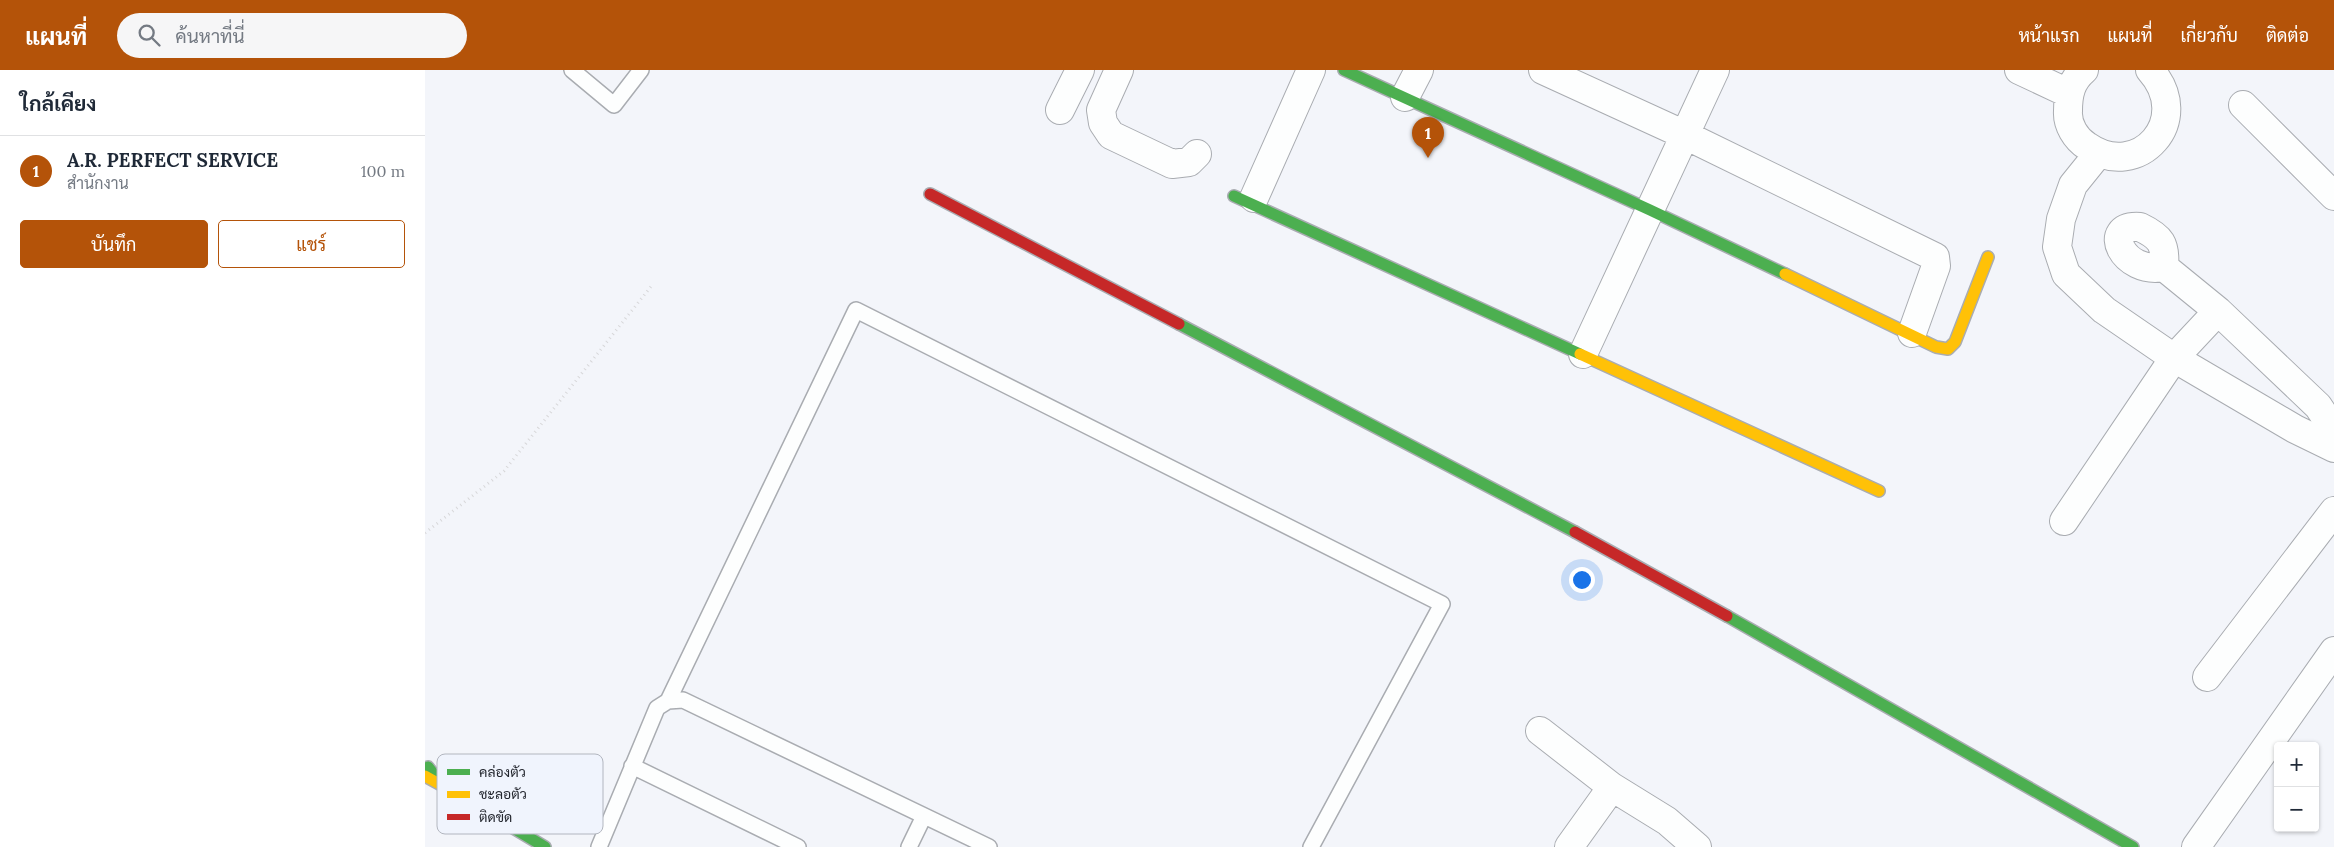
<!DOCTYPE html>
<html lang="th">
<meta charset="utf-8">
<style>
:root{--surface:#fff;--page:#f6f6f7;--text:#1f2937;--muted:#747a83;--line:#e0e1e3;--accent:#b45309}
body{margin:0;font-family:Lora,Sarabun,serif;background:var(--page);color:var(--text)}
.controls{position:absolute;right:15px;bottom:15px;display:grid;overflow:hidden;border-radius:5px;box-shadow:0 1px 4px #0004}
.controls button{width:45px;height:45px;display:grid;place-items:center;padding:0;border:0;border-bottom:1px solid var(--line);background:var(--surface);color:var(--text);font:25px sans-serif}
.you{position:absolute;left:1156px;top:509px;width:18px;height:18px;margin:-12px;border:4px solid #fff;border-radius:50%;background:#1a73e8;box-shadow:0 0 0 8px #1a73e833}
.badge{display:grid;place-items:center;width:32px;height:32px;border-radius:50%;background:var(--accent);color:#fff;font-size:16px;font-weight:700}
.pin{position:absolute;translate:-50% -41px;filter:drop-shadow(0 1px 2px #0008)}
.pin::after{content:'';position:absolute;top:26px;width:18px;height:15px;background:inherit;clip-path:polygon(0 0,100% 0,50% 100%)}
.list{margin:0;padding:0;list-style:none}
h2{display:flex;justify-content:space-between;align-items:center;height:65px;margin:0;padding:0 20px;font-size:21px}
h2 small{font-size:16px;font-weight:400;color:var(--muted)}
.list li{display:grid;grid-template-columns:32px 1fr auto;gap:15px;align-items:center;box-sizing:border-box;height:70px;padding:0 20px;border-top:1px solid var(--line)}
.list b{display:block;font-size:19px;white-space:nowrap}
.list p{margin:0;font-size:16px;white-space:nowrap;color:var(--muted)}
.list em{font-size:16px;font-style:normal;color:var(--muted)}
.actions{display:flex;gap:10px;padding:15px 20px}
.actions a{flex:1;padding:11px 0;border:1px solid var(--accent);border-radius:5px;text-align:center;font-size:18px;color:var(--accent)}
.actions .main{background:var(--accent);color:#fff}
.icon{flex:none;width:28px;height:28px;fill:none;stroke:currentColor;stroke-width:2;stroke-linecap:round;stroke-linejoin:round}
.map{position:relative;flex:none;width:1909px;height:777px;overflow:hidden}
header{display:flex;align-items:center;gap:30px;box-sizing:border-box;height:70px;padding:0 25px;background:var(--accent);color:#fff}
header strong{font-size:24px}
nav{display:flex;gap:28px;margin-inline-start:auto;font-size:18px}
.search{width:350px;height:45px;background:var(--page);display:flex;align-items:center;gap:12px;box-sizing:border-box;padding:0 18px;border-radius:28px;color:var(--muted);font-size:19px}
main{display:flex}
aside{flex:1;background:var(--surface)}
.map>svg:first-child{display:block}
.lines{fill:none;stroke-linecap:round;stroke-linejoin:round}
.lane-casing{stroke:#a9acb1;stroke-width:18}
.street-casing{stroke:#a9acb1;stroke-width:30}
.fast-casing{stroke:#a9acb1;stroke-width:14}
.slow-casing{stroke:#a9acb1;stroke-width:14}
.jam-casing{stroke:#a9acb1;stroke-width:14}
.path{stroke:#d7d7d9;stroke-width:3;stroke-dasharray:1 4;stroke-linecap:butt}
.lane{stroke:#fdfefe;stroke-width:15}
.street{stroke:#fdfefe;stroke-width:28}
.fast{stroke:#4caf50;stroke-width:11}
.slow{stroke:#ffc107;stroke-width:11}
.jam{stroke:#c62828;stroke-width:11}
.key{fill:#f0f4fd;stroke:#b2b6bf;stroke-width:1}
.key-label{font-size:14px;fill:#22252d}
</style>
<header>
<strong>แผนที่</strong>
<div class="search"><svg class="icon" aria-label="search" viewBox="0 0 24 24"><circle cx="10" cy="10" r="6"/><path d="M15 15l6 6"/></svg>ค้นหาที่นี่</div>
<nav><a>หน้าแรก</a><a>แผนที่</a><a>เกี่ยวกับ</a><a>ติดต่อ</a></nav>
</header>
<main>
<aside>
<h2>ใกล้เคียง<small></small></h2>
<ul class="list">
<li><span class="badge">1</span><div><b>A.R. PERFECT SERVICE</b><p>สำนักงาน</p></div><em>100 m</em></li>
</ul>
<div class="actions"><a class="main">บันทึก</a><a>แชร์</a></div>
</aside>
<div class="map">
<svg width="1909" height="777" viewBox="0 0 1909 777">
<rect width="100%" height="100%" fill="#f3f5fa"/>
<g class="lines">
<defs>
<path id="lane" d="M 147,0 L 189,35 L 216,0
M 243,631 L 431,240 L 1017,534 L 886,777
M 207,696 L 373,777
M 174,777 L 232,638 L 243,631 L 258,630 L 564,777
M 484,777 L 499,746"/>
<path id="street" d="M 694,0 L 676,40 L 678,53 L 686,65 L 747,94 L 764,92 L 772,84
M 1118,0 L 1260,65 L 1510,187 L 1511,196 L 1487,263
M 1594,0 L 1643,23
M 1659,0 C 1646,11 1643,24 1643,41 C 1642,55 1651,69 1662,76 C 1713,112 1770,50 1725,0
M 980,27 L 994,0
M 1818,35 L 1909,126
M 635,40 L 655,0
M 1673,84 L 1648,115 L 1636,149 L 1632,177 L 1641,204 L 1679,240 L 1749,288 L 1870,359 L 1909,378
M 829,128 L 886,0
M 1715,157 C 1736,167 1741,174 1739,197 C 1698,205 1674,154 1715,157 Z
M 1739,197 L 1793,241 L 1893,336 L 1909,360
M 1158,284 L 1290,0
M 1639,451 L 1749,288 L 1793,241
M 1782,607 L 1909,441
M 1115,661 L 1187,717
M 1144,777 L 1187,717 L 1242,751 L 1272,777
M 1771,777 L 1909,581"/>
<path id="fast" d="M 919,0 L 1225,140 L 1360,204
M 809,126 L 1155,284
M 754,254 L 1150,462
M 1302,546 L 1708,777
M 3,697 L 18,716 L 120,777"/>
<path id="slow" d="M 1360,204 L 1511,277 L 1523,279 L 1530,272 L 1563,187
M 1155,284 L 1454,421
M 0,706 L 18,716"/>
<path id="jam" d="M 505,124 L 754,254
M 1150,462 L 1302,546"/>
</defs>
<use href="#lane" class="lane-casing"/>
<use href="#street" class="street-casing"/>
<use href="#fast" class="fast-casing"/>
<use href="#slow" class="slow-casing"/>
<use href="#jam" class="jam-casing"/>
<path class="path" d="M 0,463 L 79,401 L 228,214"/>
<use href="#lane" class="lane"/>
<use href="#street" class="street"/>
<use href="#fast" class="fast"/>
<use href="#slow" class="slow"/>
<use href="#jam" class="jam"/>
</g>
<rect x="12" y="684" width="166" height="80" rx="8" class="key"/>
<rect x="22" y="699" width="23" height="6" fill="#4caf50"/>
<rect x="22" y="721" width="23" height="7" fill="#ffc107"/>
<rect x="22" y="744" width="23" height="6" fill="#c62828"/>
<g class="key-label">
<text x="54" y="707">คล่องตัว</text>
<text x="54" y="729">ชะลอตัว</text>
<text x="54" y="752">ติดขัด</text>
</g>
</svg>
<div class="controls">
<button>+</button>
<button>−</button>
</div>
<div class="you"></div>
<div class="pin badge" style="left:1003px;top:88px">1</div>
</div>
</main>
